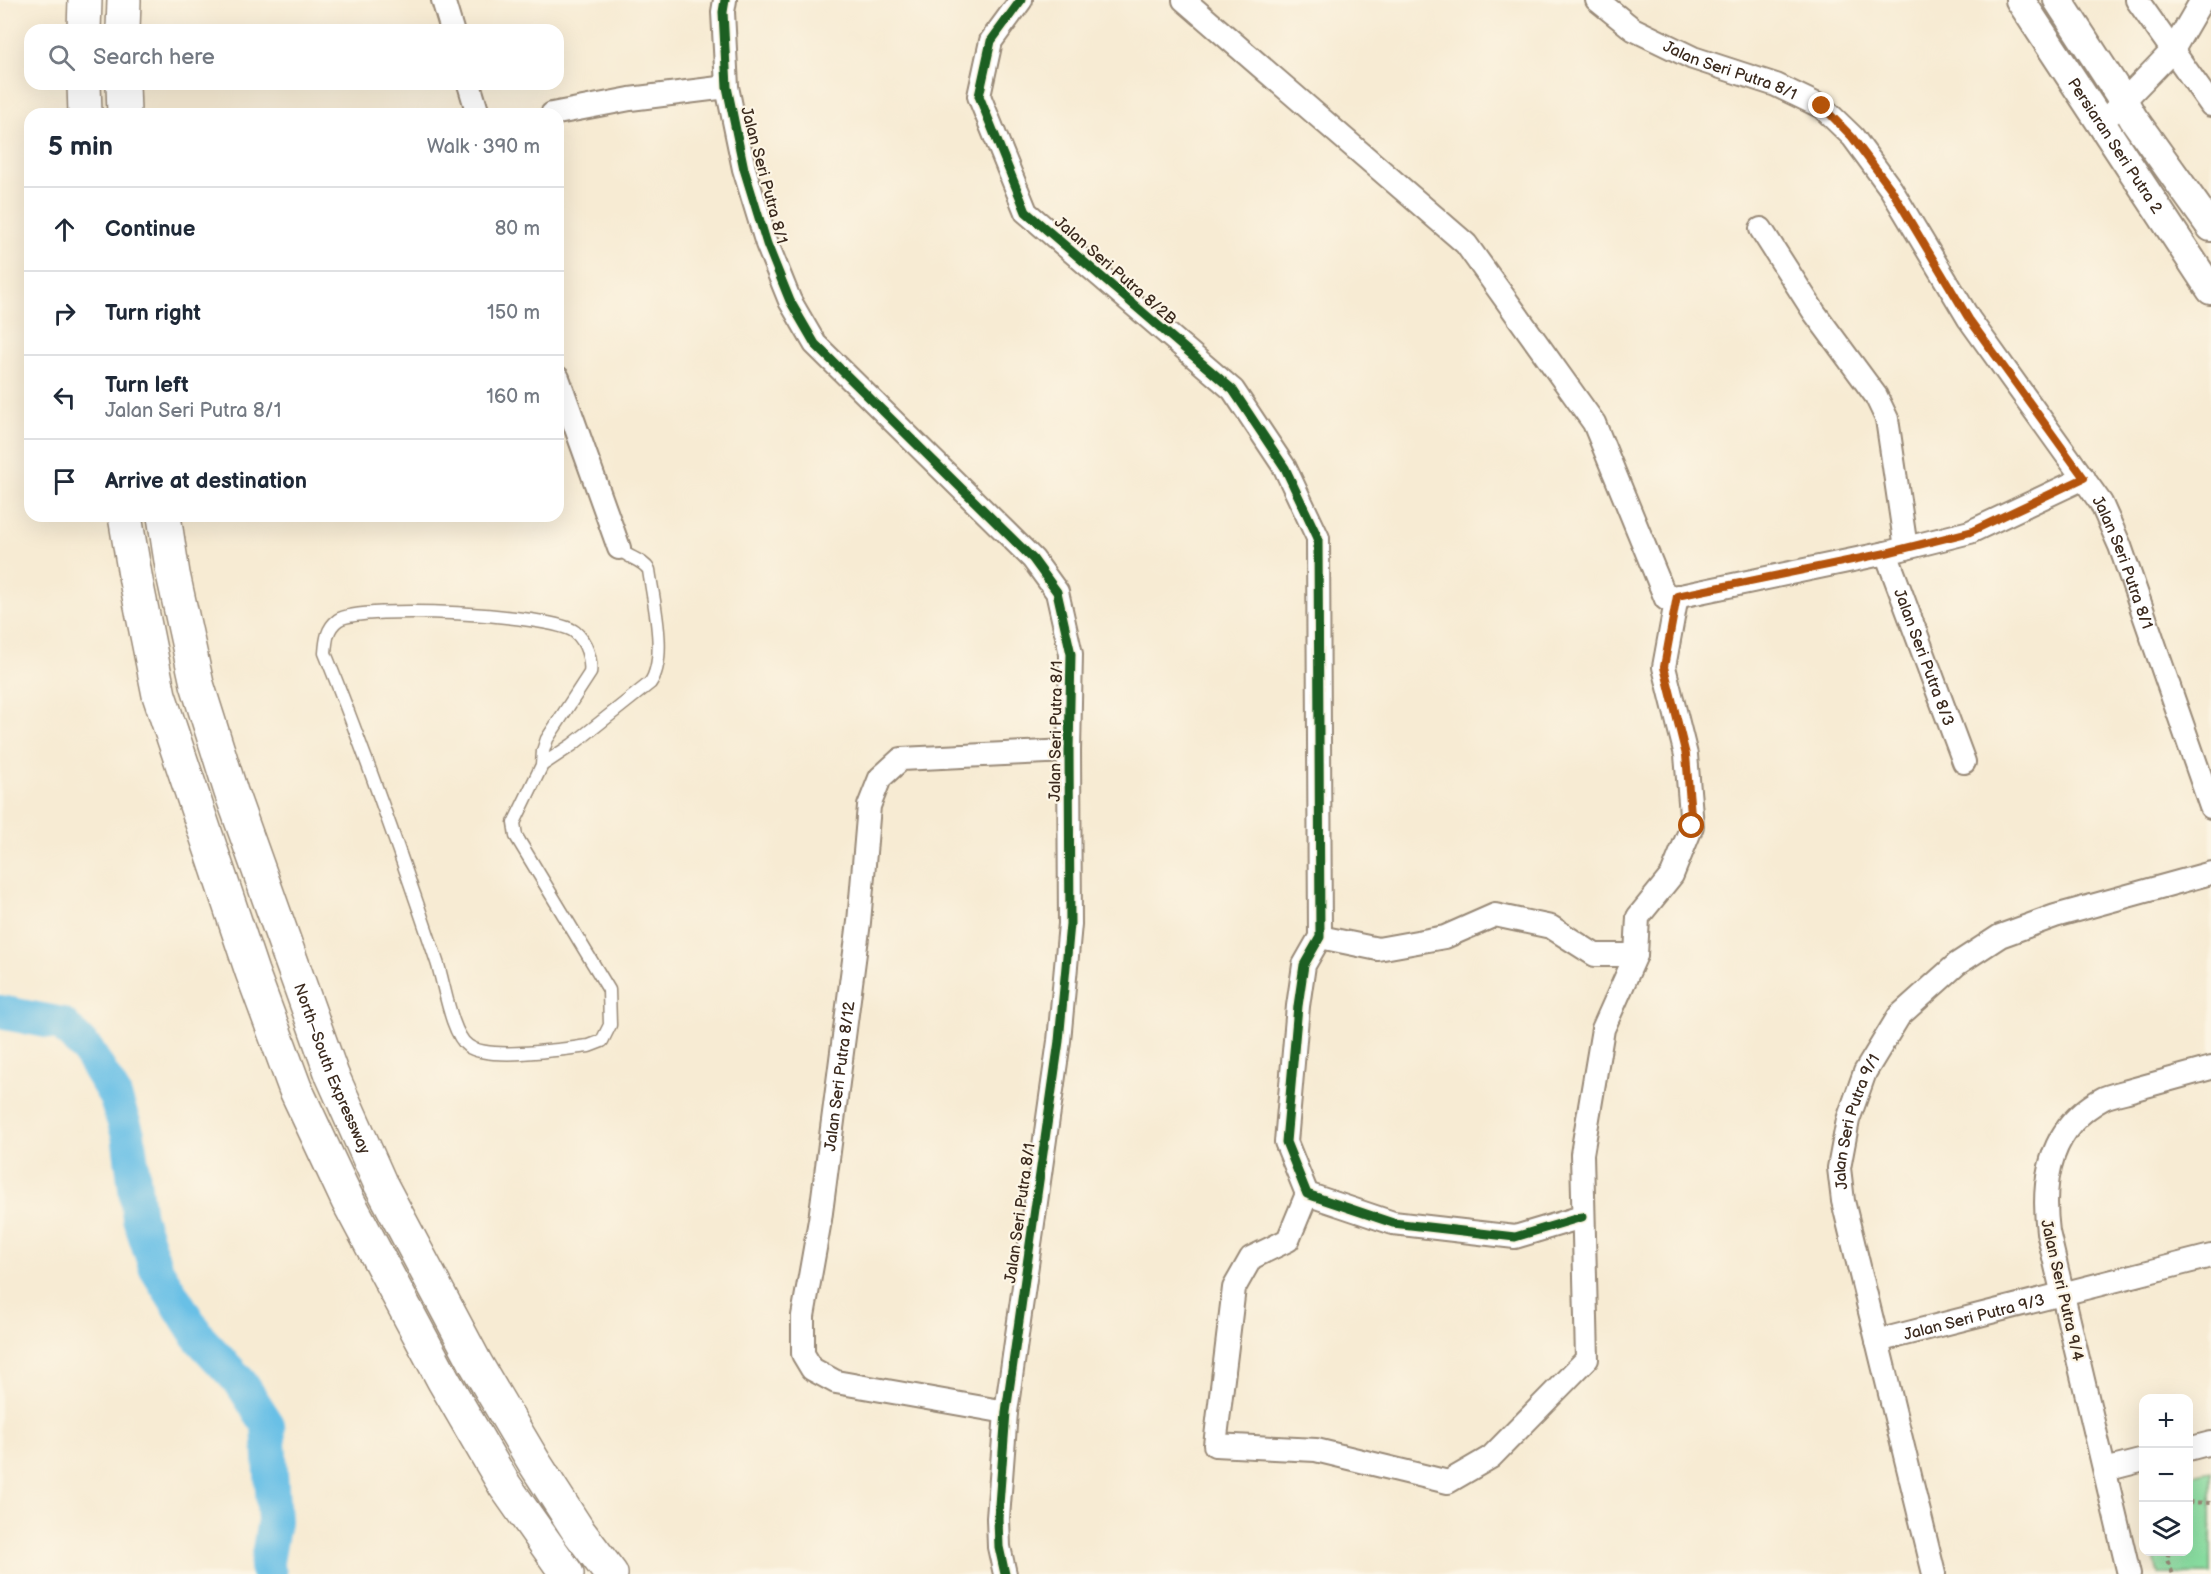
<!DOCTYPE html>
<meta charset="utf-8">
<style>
:root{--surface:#fff;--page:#f6f6f7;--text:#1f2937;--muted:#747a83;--line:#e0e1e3}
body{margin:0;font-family:"Balsamiq Sans",sans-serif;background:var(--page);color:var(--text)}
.controls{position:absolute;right:18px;bottom:18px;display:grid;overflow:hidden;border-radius:12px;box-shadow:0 6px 24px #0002}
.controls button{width:54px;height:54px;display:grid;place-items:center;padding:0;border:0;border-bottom:2px solid var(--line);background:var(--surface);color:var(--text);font:30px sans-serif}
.stop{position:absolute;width:18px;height:18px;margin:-14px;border:4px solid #b45309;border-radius:50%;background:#fff}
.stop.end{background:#b45309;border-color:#fff;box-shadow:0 2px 6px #0008}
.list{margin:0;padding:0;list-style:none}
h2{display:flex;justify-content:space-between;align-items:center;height:78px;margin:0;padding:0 24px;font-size:26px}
h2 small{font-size:20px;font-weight:400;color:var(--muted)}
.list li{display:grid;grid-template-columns:39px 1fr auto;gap:18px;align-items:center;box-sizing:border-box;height:84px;padding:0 24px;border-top:2px solid var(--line)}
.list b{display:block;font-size:22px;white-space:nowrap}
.list p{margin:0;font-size:20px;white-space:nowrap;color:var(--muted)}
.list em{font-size:20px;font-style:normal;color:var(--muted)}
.icon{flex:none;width:33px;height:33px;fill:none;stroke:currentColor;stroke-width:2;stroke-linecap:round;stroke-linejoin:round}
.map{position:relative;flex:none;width:2211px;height:1574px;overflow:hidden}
.search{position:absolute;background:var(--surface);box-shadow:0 6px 24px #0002;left:24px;top:24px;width:540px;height:66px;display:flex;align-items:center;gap:15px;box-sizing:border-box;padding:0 21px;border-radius:18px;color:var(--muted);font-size:22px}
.panel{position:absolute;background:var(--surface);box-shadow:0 6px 24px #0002;left:24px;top:108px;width:540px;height:414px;border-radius:18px}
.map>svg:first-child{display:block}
.green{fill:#89dea1;stroke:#628460;stroke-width:1.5}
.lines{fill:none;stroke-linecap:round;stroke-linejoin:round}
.river{stroke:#69c0e6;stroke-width:34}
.service-casing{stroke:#998a78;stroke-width:15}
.minor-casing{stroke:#998a78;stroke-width:26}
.tertiary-casing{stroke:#998a78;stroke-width:32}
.motorway-casing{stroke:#998a78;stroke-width:36}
.path{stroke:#998a78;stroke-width:4;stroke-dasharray:4.5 4.5;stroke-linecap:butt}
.service{stroke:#fff;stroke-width:12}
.minor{stroke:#fff;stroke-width:22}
.tertiary{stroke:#fff;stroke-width:28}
.motorway{stroke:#fff;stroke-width:33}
.cycleway-casing{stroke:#fcf5e5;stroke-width:13}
.cycleway{stroke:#1b5e20;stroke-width:9}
.route{stroke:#b45309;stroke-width:8}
.labels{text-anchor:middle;stroke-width:4.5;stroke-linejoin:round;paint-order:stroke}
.street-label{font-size:16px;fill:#3b2a1e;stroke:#fcf5e5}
</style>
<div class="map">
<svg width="2211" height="1574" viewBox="0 0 2211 1574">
<rect width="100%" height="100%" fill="#fcf5e5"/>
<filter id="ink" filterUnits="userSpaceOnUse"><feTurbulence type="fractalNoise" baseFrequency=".0167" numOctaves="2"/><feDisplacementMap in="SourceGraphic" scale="12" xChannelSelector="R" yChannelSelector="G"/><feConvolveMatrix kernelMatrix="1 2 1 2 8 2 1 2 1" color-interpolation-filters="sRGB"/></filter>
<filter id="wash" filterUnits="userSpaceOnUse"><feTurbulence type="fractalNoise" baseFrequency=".008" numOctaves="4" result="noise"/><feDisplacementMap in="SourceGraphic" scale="24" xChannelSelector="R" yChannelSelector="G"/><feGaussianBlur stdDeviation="1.35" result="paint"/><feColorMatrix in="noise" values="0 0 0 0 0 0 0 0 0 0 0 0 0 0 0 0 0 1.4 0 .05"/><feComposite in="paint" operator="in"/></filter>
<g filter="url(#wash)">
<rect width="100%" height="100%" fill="#f7ebd3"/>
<path class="green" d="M 2211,1471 L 2211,1574 L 2158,1574 L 2153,1552 L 2188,1552 L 2189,1476 Z"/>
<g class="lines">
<path class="river" d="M 0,1012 L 62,1024 L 87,1050 L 114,1094 L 128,1134 L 139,1218 L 156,1269 L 199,1338 L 241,1383 L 268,1425 L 274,1521 L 266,1567 L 270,1574"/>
</g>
</g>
<g filter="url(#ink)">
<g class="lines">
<defs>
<path id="service" d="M 542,765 L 543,751 L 547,739 L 590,673 C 592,660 586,641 575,632 C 553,614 363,604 338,620 C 327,628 326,640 325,653 C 366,754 402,858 437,962 C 444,982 451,1034 468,1046 C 489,1061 562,1049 589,1046 L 602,1041 L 610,1025 L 609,990 L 516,836 L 514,823 L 542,765 L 572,745 L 650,683 C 668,658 653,600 649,570 C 641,558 628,559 619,548"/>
<g id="minor">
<path d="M 443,0 L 452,30"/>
<path d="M 725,0 L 723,12 L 727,87 L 744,169 L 767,244 L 790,301 L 815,344 L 1033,559 L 1057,592 L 1071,654 L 1069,751 L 1070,924 L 1059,1041 L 1006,1412 L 998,1518 L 999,1547 L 1005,1574"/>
<path d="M 1021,0 L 991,41 L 979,96 L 1026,212 L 1233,390 L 1285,468 L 1318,538 L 1320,937 L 1304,965 L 1298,1006 L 1286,1142 L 1307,1194 L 1393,1223 L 1515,1237 L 1582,1217"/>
<path d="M 1184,0 L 1466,244 L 1594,423 L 1666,599 L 1886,553 L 1970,532 L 2084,478"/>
<path id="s1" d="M 1597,0 L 1633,29 L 1693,58 L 1776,85 L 1822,107 L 1853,137 L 1891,189 L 1969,319 L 2101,503 L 2120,546 L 2211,807"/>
<path d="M 2137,0 L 2211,105"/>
<path d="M 469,84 L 478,114"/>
<path d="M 2112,113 L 2173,50 L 2202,0"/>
<path d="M 552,114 L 630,99 L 727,87"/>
<path d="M 1761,229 L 1814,312 L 1876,396 L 1887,419 L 1906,548"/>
<path d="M 558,378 L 619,548"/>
<path id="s2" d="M 1886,553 L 1964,762"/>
<path d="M 1320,937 L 1378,949 L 1445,937 L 1495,915 L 1551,927 L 1595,955 L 1636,955"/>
<path d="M 1307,1194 L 1288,1240 L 1251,1258 L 1234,1288 L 1215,1445 L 1316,1450 L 1448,1482 L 1491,1457 L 1587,1359 L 1582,1154 L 1603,1029 L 1636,955 L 1638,917 L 1672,875 L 1692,826 L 1686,755 L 1664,667 L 1677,596"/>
<path id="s3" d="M 1877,1341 L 2211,1256"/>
<path id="s4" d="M 1006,1412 L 836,1382 L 812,1369 L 803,1354 L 803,1316 L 820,1220 L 859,922 L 869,806 L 880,778 L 901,759 L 1069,751"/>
<path d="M 2188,1449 L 2211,1443"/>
<path d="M 2105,1470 L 2144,1460"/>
<path id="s5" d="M 1934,1574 L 1843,1201 L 1839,1168 L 1848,1120 L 1865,1072 L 1899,1016 L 1957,964 L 2000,936 L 2055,916 L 2211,873"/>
<path d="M 2129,1574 L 2048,1232 C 2041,1177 2051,1126 2104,1098 C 2114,1094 2125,1092 2135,1089 C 2160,1082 2186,1075 2211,1068"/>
</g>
<g id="tertiary">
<path id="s6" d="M 2020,0 L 2211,290"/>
<path d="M 2058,0 L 2123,100 L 2133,118 L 2211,227"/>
</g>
<g id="motorway">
<path d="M 84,30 L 85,0"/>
<path d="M 123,30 L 124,0"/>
<path d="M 84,84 L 85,114"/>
<path d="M 123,84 L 124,114"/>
<path d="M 125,516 L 136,581 L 159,695 L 252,972 L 295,1088 L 348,1201 L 444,1381 L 505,1486 L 567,1574"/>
<path id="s7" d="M 164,516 L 173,574 L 197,684 L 231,792 L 332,1075 L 380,1183 L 476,1364 L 534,1462 L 579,1532 L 611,1574"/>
</g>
</defs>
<use href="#service" class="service-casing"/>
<use href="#minor" class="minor-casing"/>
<use href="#tertiary" class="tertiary-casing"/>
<use href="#motorway" class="motorway-casing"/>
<path class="path" d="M 2188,1502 L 2211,1503
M 2169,1552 L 2167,1560 L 2173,1574"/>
<use href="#service" class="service"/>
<use href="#minor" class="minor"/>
<use href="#tertiary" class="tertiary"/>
<use href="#motorway" class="motorway"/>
<defs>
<path id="cycleway" d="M 725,0 L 723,12 L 727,87 L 744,169 L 767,244 L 790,301 L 815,344 L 1033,559 L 1057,592 L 1071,654 L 1069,751 L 1070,924 L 1059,1041 L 1006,1412 L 998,1518 L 999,1547 L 1005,1574
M 1021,0 L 991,41 L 979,96 L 1026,212 L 1233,390 L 1285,468 L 1318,538 L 1320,937 L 1304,965 L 1298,1006 L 1286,1142 L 1307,1194 L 1393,1223 L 1515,1237 L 1582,1217"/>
</defs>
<use href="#cycleway" class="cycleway-casing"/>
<use href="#cycleway" class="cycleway"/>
</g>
</g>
<g class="lines" filter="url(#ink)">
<path class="route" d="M 1692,826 L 1686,755 L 1664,667 L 1677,596 L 1886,553 L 1970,532 L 2084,478 L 1969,319 L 1891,189 L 1852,137 L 1822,106"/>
</g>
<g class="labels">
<g class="street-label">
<text dy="6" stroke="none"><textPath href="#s1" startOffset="152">Jalan Seri Putra 8/1</textPath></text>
<text dy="6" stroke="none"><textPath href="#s6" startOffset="174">Persiaran Seri Putra 2</textPath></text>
<text transform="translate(765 175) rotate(75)" y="6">Jalan Seri Putra 8/1</text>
<text transform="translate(1116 270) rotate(41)" y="6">Jalan Seri Putra 8/2B</text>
<text dy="6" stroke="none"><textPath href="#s1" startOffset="800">Jalan Seri Putra 8/1</textPath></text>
<text dy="6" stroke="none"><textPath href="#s2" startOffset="111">Jalan Seri Putra 8/3</textPath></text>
<text transform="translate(1055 731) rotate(-89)" y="6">Jalan Seri Putra 8/1</text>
<text dy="6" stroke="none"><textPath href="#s7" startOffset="579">North–South Expressway</textPath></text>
<text dy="6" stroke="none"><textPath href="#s4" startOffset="498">Jalan Seri Putra 8/12</textPath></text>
<text dy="6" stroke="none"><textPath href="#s5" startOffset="466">Jalan Seri Putra 9/1</textPath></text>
<text transform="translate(1019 1213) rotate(-82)" y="6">Jalan Seri Putra 8/1</text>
<text transform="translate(2063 1290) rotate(77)" y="6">Jalan Seri Putra 9/4</text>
<text dy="6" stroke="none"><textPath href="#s3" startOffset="100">Jalan Seri Putra 9/3</textPath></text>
</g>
</g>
</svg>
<div class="controls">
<button>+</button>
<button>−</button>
<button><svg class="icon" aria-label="layers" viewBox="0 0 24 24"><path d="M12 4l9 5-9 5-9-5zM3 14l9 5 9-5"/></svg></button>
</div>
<div class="stop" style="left:1692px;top:826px"></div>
<div class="stop end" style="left:1822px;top:106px"></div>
<div class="search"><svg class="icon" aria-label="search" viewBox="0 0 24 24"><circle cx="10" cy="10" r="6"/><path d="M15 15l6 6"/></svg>Search here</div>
<section class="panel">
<h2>5 min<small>Walk · 390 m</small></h2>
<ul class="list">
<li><svg class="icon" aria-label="ahead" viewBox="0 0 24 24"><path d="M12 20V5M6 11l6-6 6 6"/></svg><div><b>Continue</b></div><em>80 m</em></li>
<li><svg class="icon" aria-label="right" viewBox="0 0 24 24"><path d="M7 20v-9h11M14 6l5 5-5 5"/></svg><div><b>Turn right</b></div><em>150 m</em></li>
<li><svg class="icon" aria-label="left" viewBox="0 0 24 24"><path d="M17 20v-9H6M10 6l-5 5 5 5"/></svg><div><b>Turn left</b><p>Jalan Seri Putra 8/1</p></div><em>160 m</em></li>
<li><svg class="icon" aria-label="arrive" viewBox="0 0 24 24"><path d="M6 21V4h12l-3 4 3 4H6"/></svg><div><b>Arrive at destination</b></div></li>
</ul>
</section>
</div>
